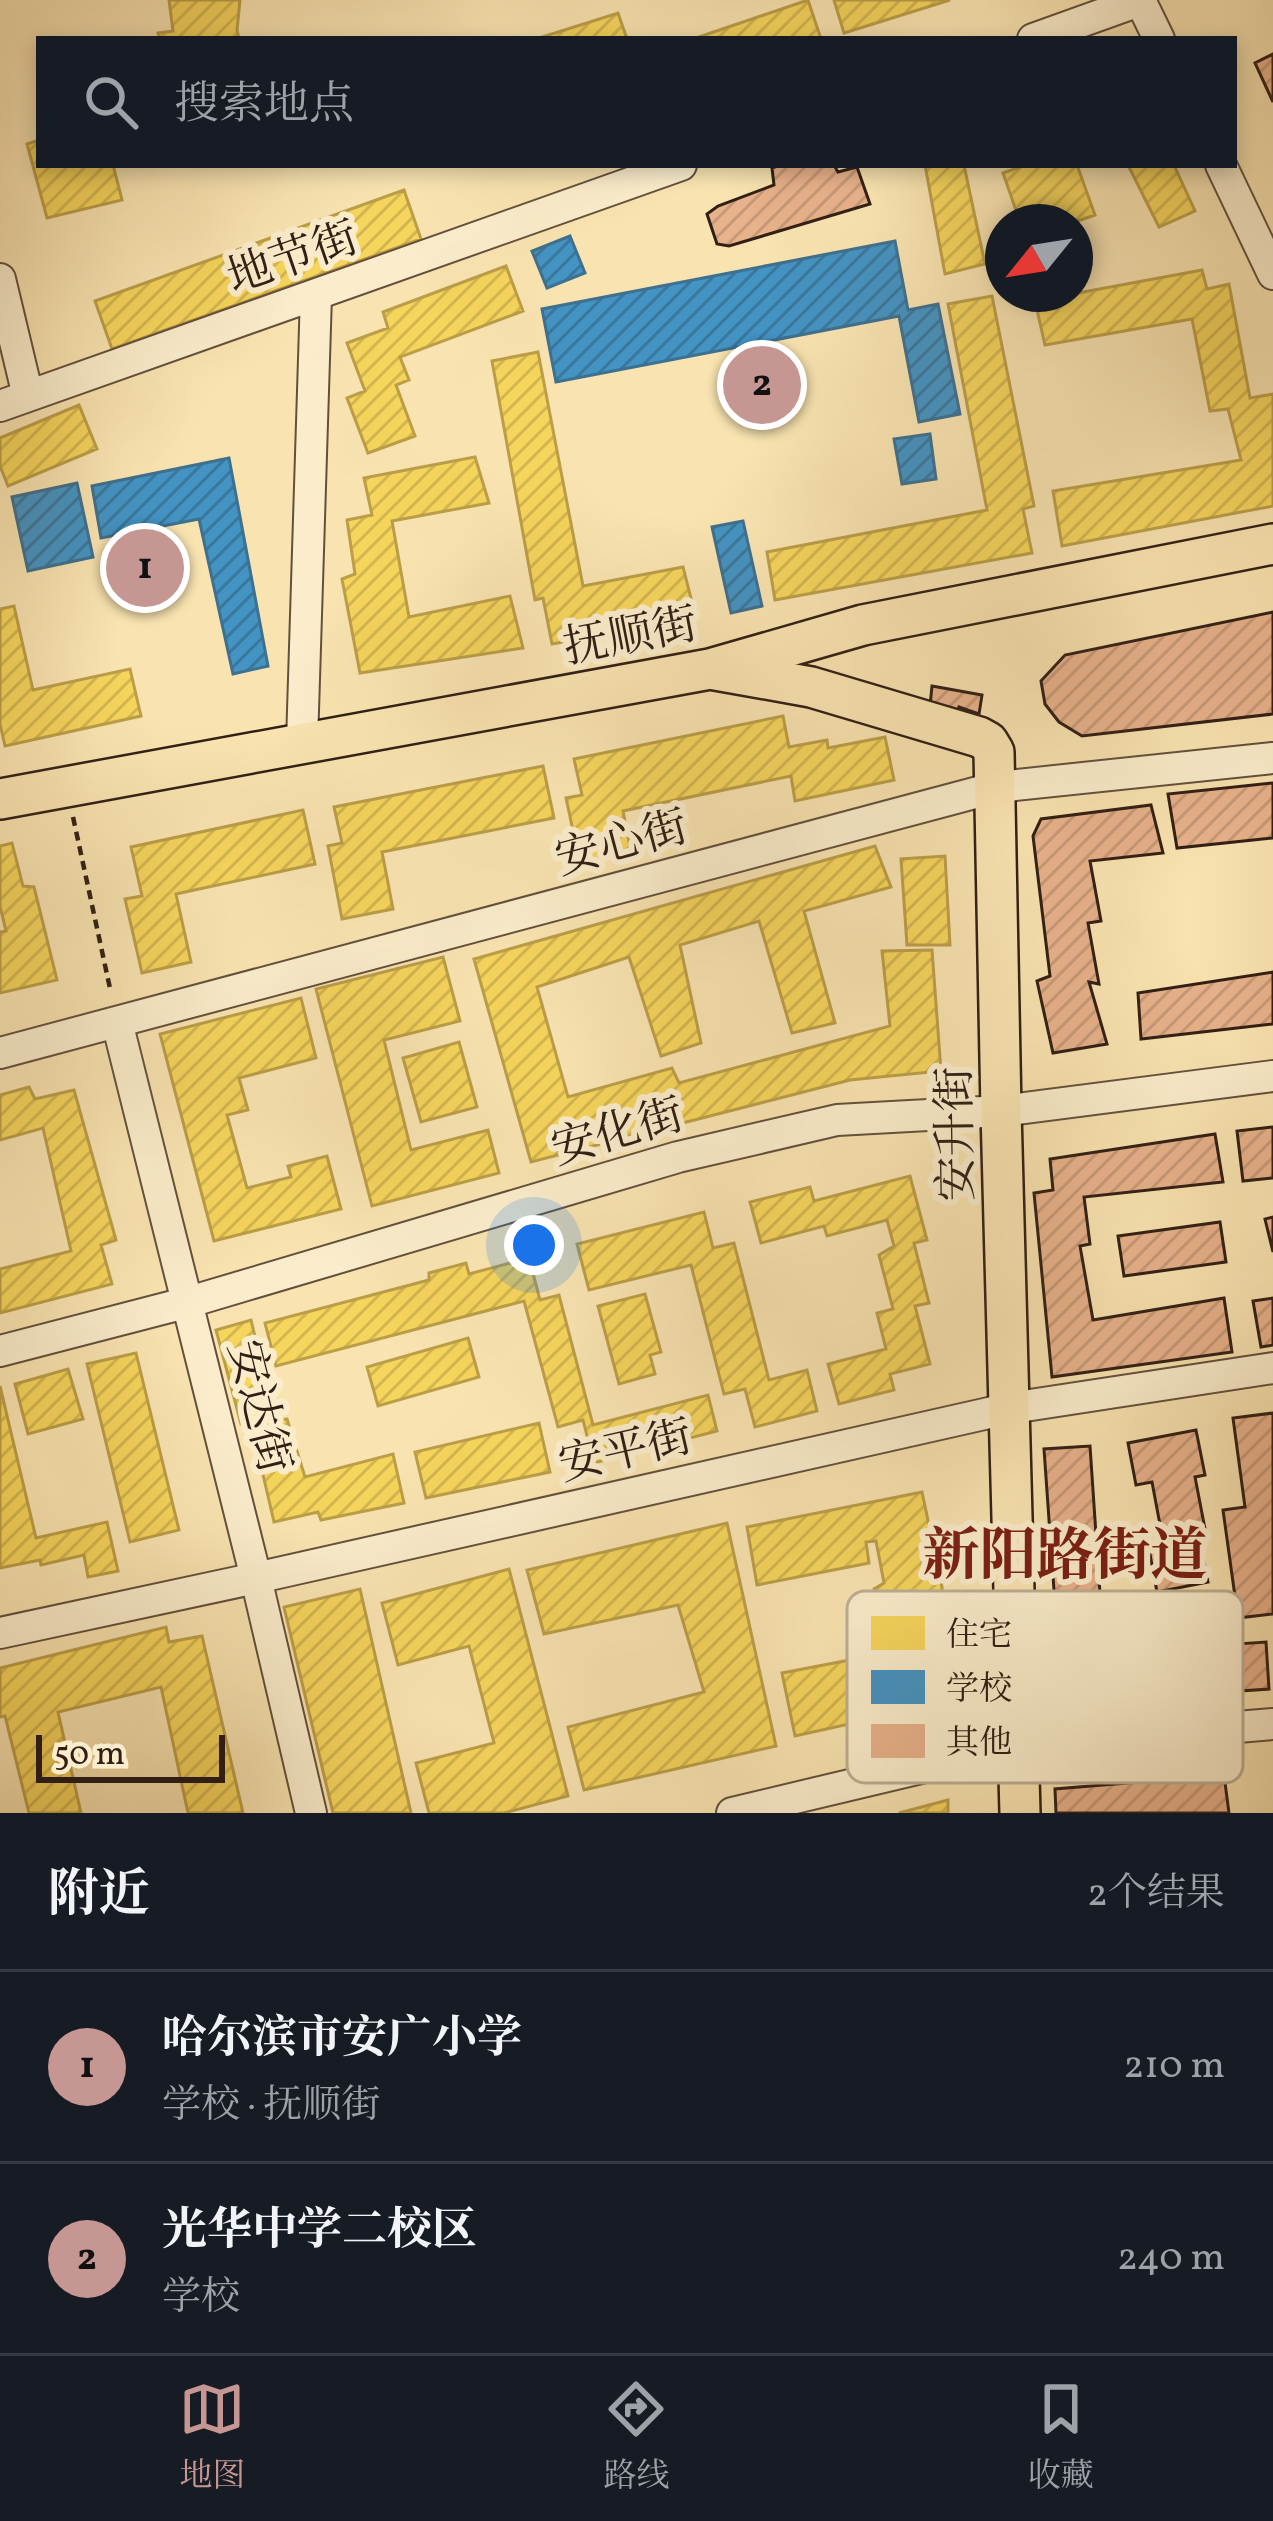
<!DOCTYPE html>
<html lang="zh">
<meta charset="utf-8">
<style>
:root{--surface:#171b24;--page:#242831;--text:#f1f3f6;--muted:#9ea1a6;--line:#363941;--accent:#c59692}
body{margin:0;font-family:Vollkorn,"Noto Serif SC",serif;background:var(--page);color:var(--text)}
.compass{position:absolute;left:985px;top:204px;width:108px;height:108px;border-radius:50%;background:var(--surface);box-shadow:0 6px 18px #0003;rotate:240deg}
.scale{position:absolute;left:36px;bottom:30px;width:189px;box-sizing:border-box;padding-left:12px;border:6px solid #311f15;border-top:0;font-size:33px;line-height:42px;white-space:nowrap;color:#311f15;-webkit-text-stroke:9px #fbedcc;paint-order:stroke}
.you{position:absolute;left:534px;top:1245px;width:42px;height:42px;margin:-30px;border:9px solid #fff;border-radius:50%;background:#1a73e8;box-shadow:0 0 0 18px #1a73e833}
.badge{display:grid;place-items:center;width:78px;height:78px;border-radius:50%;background:var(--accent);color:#111;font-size:39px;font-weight:700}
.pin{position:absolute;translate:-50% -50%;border:6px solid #fff;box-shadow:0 3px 12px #0006}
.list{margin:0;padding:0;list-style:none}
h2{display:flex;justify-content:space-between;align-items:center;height:156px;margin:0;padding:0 48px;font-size:51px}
h2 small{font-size:39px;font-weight:400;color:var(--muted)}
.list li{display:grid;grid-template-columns:78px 1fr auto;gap:36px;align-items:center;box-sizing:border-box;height:192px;padding:0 48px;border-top:3px solid var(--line)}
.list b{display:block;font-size:45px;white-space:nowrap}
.list p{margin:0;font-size:39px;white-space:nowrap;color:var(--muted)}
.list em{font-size:39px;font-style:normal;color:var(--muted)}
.icon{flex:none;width:66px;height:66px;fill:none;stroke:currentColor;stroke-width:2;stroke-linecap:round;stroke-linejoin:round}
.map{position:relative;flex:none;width:1273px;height:1813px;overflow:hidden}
.search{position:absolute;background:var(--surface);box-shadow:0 6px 18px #0003;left:36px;right:36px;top:36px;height:132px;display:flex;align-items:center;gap:30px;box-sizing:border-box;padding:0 42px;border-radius:0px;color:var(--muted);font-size:45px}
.sheet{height:540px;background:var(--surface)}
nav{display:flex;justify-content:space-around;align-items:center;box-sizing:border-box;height:168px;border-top:3px solid var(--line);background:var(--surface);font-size:33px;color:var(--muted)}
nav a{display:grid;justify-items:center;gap:6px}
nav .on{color:var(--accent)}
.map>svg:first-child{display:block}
.homes{fill:url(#homes-hatch);stroke:#bb9e47;stroke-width:3}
.schools{fill:url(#schools-hatch);stroke:#3e708f;stroke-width:3}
.building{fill:url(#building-hatch);stroke:#311f15;stroke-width:3}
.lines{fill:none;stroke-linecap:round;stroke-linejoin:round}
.minor-casing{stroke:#63503c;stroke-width:34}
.major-casing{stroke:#311f15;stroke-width:44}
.path{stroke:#311f15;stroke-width:4.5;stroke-dasharray:9 6;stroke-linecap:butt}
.minor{stroke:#fbedcc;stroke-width:30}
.major{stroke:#f9e4b1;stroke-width:39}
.labels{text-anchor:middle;stroke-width:12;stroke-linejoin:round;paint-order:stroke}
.street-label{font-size:45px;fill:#311f15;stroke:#fbedcc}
.district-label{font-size:57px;font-weight:bold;fill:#7a1f14;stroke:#fbedcc}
.key{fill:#fbedcc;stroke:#beaf95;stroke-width:3}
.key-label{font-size:33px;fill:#311f15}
</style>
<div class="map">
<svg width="1273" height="1813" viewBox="0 0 1273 1813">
<defs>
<pattern id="homes-hatch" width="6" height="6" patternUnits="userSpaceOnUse" patternTransform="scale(3)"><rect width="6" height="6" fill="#f6d55c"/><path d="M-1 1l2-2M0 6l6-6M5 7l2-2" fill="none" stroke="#d3b64f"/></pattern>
<pattern id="schools-hatch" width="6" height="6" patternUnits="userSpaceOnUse" patternTransform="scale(3)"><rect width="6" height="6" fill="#4393c3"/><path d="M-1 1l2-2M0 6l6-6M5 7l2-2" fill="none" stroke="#39779d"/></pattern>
<pattern id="building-hatch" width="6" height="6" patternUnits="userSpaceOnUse" patternTransform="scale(3)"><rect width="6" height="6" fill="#e8b28b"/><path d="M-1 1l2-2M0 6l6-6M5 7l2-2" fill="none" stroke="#c79977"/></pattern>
</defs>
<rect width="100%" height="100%" fill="#f9e4b1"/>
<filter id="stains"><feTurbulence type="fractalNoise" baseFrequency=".00167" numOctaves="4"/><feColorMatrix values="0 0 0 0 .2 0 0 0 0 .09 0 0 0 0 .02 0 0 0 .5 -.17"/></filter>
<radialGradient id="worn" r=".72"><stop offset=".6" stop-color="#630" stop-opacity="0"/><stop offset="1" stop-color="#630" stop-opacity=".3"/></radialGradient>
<path class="homes" d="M 169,0 L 240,0 L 237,30 L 239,39 L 160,39 L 158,33 L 173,31 Z
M 808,0 L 821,39 L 693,39 Z
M 834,0 L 950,0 L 844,33 Z
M 618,13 L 627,39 L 536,39 Z
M 39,140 L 39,165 L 113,165 L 122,200 L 47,218 L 27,144 Z
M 925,165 L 964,165 L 985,264 L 945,274 Z
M 1025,165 L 1077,165 L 1095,215 L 1075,222 L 1020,222 L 1003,173 Z
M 1128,165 L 1174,165 L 1195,211 L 1159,227 Z
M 404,190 L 421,239 L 112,349 L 95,301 Z
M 506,266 L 523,311 L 400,357 L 409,380 L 396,385 L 415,436 L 368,453 L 347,398 L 365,391 L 347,343 L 388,328 L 383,312 Z
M 1202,270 L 1207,289 L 1229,284 L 1250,398 L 1273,394 L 1273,506 L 1062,546 L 1053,491 L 1241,460 L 1228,409 L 1210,411 L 1192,319 L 1045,345 L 1035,301 Z
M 992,296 L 1034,506 L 1023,509 L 1032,553 L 775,600 L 767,552 L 987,510 L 948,304 Z
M 538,352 L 583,586 L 683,567 L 696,618 L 552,644 L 543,598 L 535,600 L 492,361 Z
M 79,405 L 97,449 L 8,486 L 0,466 L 0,438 Z
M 475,457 L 489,503 L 392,521 L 409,617 L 510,596 L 523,648 L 360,673 L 342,579 L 355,574 L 347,520 L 372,515 L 364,478 Z
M 14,606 L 33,690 L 130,669 L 141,716 L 5,746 L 0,724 L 0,609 Z
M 783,716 L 789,747 L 827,740 L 828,748 L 885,737 L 894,780 L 795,801 L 791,776 L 623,811 L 631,852 L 580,863 L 566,798 L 582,795 L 574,759 Z
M 543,766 L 554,818 L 382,852 L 393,909 L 342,919 L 328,846 L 342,843 L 334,807 Z
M 303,810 L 315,864 L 176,894 L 191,962 L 142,973 L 125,899 L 142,896 L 131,847 Z
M 12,843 L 23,886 L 34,887 L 57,980 L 0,993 L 0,932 L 6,931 L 0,906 L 0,846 Z
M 875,846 L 891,887 L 804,911 L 835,1023 L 792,1033 L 759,921 L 680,945 L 701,1043 L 661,1056 L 629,957 L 537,987 L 568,1097 L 672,1068 L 679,1083 L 890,1026 L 882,951 L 932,950 L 941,1071 L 850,1080 L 531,1162 L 474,959 Z
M 945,856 L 950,945 L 907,945 L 901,859 Z
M 443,957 L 460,1021 L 384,1040 L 411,1150 L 488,1130 L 499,1173 L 372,1206 L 316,989 Z
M 301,998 L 316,1058 L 239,1078 L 248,1110 L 227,1115 L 247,1188 L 291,1177 L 288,1166 L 327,1156 L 341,1209 L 214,1241 L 160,1034 Z
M 459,1042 L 477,1107 L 421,1122 L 403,1058 Z
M 29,1087 L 35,1099 L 74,1090 L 116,1240 L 101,1245 L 112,1284 L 0,1313 L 0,1269 L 71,1251 L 43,1128 L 0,1140 L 0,1095 Z
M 910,1176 L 927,1240 L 914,1243 L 929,1303 L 915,1306 L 930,1364 L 890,1374 L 894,1390 L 839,1404 L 828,1364 L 886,1349 L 877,1313 L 893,1309 L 879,1255 L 894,1246 L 887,1220 L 827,1236 L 824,1226 L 761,1243 L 750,1202 L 810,1187 L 814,1201 Z
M 704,1212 L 713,1248 L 734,1243 L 769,1380 L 807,1370 L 817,1411 L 755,1427 L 745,1389 L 724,1394 L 691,1265 L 589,1290 L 577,1244 Z
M 529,1258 L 540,1300 L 559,1295 L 593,1425 L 708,1395 L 717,1431 L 594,1463 L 583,1420 L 558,1427 L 524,1301 L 276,1366 L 265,1323 L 429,1280 L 429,1273 L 466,1263 L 469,1274 Z
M 645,1294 L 661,1352 L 650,1355 L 655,1374 L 619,1384 L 598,1306 Z
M 251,1320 L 275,1420 L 287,1419 L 305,1477 L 393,1454 L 404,1503 L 321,1520 L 318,1512 L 274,1522 L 251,1423 L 241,1424 L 216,1330 Z
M 468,1338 L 479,1377 L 378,1406 L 367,1367 Z
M 136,1353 L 179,1530 L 130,1542 L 87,1364 Z
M 68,1369 L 83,1419 L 28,1434 L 15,1384 Z
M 0,1386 L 36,1538 L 107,1522 L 118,1571 L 88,1577 L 84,1555 L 41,1565 L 40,1560 L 0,1568 Z
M 539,1423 L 550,1472 L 426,1498 L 415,1452 Z
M 922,1492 L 942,1587 L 944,1703 L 795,1736 L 782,1673 L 881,1654 L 871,1622 L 883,1620 L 874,1589 L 884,1583 L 876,1541 L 866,1542 L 869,1563 L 757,1585 L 747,1527 Z
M 727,1523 L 776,1746 L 584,1790 L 568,1727 L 704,1692 L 678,1605 L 544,1634 L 527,1570 Z
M 509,1569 L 568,1796 L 504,1813 L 429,1813 L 416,1763 L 494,1743 L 469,1646 L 398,1665 L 382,1603 Z
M 360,1589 L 411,1813 L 333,1813 L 284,1607 Z
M 166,1627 L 169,1642 L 202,1636 L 243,1813 L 188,1813 L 161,1687 L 58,1712 L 81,1813 L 29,1813 L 5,1716 L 0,1717 L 0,1668 Z
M 948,1800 L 948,1813 L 899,1813 Z"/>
<path class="schools" d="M 570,236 L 585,273 L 547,288 L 532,251 Z
M 895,241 L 908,310 L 938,304 L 960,414 L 919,422 L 899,316 L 556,382 L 542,309 Z
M 930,434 L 936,479 L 902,484 L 894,439 Z
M 229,458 L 268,666 L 233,674 L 199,519 L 101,538 L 92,486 Z
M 77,483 L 93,557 L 28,571 L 12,497 Z
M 743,521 L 762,606 L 731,613 L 712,527 Z"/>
<path class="building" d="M 1273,54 L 1273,102 L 1255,63 Z
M 780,165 L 834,165 L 838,172 L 857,167 L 870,204 L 729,246 L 717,244 L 707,214 L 718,206 L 774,185 L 772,168 Z
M 1273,612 L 1273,714 L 1082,736 L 1059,722 L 1045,704 L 1041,681 L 1065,655 Z
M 932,686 L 982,695 L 979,714 L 959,707 L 957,715 L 930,706 Z
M 1273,783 L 1273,838 L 1177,848 L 1168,794 Z
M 1151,805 L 1163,853 L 1090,861 L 1101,921 L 1088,923 L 1099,984 L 1089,982 L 1107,1044 L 1053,1053 L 1037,981 L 1050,976 L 1033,836 L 1041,819 Z
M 1273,972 L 1273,1024 L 1141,1039 L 1138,993 Z
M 1273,1127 L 1273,1178 L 1243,1181 L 1237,1131 Z
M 1215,1134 L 1223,1182 L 1084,1197 L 1090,1244 L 1080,1246 L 1093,1320 L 1224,1298 L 1232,1352 L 1052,1377 L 1034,1193 L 1053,1190 L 1050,1159 Z
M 1273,1217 L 1273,1252 L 1265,1219 Z
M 1220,1222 L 1226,1262 L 1124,1276 L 1118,1236 Z
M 1273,1298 L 1273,1345 L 1261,1347 L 1253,1301 Z
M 1273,1413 L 1273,1614 L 1238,1618 L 1223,1510 L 1245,1507 L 1233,1418 Z
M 1196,1430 L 1205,1475 L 1195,1477 L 1206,1534 L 1199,1535 L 1208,1582 L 1157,1592 L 1149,1549 L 1164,1546 L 1152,1482 L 1136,1485 L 1128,1443 Z
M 1090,1446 L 1104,1653 L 1266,1642 L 1269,1689 L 1062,1703 L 1044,1449 Z
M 1224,1775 L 1229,1813 L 1056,1813 L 1055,1789 Z"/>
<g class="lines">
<defs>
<path id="minor" d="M 1140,0 L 1159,39
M 1033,39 L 1142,0
M 1221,165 L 1273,274
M 0,279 L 28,396
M 0,406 L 681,165
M 302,743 L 316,295
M 117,1022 L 256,1578 L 311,1813
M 0,1053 L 997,787 L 1273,758
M 0,1351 L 189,1302 L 678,1157 L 837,1120 L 1001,1111 L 1273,1076
M 0,1633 L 256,1578 L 1011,1408 L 1273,1368
M 732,1813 L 1018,1745 L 1273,1724"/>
<path id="major" d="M 710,669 L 811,687 L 979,737 L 988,742 L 994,752 L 1001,1111 L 1020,1813
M 0,799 L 710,669 L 863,625 L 1273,544"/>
</defs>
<use href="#minor" class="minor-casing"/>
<use href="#major" class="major-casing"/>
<path class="path" d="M 73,817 L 111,993"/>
<use href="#minor" class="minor"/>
<use href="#major" class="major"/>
</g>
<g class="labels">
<g class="street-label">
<text transform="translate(292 256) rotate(-19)" y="16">地节街</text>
<text transform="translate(630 634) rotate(-11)" y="16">抚顺街</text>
<text transform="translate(621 841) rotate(-15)" y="16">安心街</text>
<text transform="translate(617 1130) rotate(-16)" y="16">安化街</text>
<text transform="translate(954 1134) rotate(-91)" y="16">安升街</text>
<text transform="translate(261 1406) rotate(76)" y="16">安达街</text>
<text transform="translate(625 1449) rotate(-13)" y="16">安平街</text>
</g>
<g class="district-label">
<text x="1065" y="1574">新阳路街道</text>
</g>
</g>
<rect x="847" y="1591" width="396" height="192" rx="18" class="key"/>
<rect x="871" y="1616" width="54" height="34" fill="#f6d55c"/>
<rect x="871" y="1670" width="54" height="34" fill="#4393c3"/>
<rect x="871" y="1724" width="54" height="34" fill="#e8b28b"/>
<g class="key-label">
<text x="946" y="1645">住宅</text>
<text x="946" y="1699">学校</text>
<text x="946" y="1753">其他</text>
</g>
<rect width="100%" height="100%" filter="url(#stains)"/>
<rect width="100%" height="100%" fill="url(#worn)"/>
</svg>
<svg class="compass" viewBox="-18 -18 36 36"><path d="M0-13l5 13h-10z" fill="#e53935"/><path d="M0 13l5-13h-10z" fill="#9ea1a6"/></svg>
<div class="scale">50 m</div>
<div class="you"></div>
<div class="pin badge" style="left:145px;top:568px">1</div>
<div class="pin badge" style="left:762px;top:385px">2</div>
<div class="search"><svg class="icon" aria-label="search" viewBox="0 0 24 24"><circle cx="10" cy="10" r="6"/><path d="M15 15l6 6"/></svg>搜索地点</div>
</div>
<section class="sheet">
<h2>附近<small>2个结果</small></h2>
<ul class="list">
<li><span class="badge">1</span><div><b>哈尔滨市安广小学</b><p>学校 · 抚顺街</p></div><em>210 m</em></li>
<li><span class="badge">2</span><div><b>光华中学二校区</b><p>学校</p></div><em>240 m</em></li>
</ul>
</section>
<nav>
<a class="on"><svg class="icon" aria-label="map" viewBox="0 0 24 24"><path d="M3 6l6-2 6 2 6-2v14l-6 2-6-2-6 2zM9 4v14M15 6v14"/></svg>地图</a>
<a><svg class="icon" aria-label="directions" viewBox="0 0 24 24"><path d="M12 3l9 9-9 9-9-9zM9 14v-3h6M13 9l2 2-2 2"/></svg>路线</a>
<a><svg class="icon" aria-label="saved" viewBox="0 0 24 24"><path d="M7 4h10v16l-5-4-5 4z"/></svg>收藏</a>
</nav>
